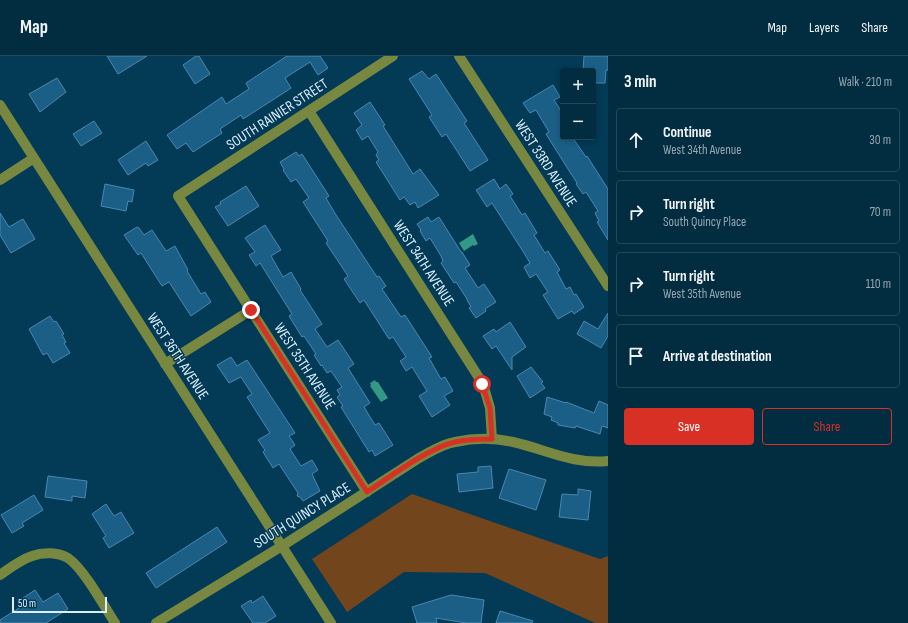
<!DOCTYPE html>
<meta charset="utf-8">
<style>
:root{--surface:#022c40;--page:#0c3447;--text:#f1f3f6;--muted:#96a7b1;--line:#234859;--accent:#d93025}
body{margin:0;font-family:"Sofia Sans Condensed",sans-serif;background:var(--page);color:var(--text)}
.controls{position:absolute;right:12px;top:12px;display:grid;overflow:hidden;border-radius:4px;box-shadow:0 2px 6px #0003}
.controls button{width:36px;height:36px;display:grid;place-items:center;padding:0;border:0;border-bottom:1px solid var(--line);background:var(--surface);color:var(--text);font:20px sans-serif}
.scale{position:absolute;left:12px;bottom:10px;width:95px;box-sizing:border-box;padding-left:4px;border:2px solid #dbeefb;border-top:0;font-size:11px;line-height:14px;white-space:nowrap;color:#dbeefb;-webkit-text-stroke:3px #033a56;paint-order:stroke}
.stop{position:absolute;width:12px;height:12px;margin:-9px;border:3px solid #d93025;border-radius:50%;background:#fff}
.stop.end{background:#d93025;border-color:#fff;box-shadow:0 1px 4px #0008}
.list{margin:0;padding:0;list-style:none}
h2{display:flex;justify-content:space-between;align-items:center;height:52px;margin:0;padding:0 16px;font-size:17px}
h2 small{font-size:13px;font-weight:400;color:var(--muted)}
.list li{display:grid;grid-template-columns:26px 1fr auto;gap:12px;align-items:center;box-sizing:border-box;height:64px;margin:0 8px 8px;padding:0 8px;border:1px solid var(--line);border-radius:4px}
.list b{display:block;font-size:15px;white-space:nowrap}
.list p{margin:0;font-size:13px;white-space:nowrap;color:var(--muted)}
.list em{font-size:13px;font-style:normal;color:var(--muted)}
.actions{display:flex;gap:8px;padding:12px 16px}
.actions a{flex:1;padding:9px 0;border:1px solid var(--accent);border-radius:4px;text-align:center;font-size:14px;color:var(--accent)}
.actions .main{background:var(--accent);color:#fff}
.icon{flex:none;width:22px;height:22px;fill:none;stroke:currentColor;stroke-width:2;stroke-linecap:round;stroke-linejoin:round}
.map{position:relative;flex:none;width:608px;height:567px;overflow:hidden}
header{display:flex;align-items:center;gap:24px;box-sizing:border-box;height:56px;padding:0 20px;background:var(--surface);border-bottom:1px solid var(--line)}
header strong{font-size:19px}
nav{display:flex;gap:22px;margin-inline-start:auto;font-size:14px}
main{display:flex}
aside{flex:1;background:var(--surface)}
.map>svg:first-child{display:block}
.green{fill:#73451d}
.water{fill:#339886}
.building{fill:#1c5f86;stroke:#4988b1}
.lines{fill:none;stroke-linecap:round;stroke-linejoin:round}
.minor{stroke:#798840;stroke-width:10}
.route{stroke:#d93025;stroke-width:5}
.labels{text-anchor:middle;stroke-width:3;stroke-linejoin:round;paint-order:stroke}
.street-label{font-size:15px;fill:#dbeefb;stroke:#033a56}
</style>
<header>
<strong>Map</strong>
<nav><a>Map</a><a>Layers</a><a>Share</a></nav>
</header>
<main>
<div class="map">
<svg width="608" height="567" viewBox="0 0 608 567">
<rect width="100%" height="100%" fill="#033a56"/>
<path class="green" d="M 412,438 L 600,503 L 608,500 L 608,567 L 595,567 L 485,517 L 404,516 L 347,556 L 312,503 Z"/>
<path class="water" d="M 473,178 L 478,188 L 474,190 L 473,189 L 464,195 L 459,187 Z
M 375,324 L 376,326 L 378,326 L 388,342 L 381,346 L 370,330 L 371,329 L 370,327 Z"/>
<path class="building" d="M 107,0 L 147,0 L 118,18 Z
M 196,0 L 199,0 L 210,18 L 195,28 L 183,9 Z
M 287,0 L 320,0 L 328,12 L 318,19 L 310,6 L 285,22 L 291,32 L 282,38 L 243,63 L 241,59 L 220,73 L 222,77 L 193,96 L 186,87 L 177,93 L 167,79 L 222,41 L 226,48 L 249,33 L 246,27 Z
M 584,0 L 608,0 L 608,14 L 606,14 L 605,27 L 593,27 L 593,15 L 583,15 Z
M 422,15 L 429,23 L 436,18 L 467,65 L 464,67 L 488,104 L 470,115 L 446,78 L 442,81 L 429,61 L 432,59 L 409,23 Z
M 57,22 L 66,36 L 40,56 L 29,38 Z
M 553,29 L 560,41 L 554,44 L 563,58 L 563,81 L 572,81 L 586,101 L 587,100 L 608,133 L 608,184 L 597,166 L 599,165 L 595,157 L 598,155 L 586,136 L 583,138 L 576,128 L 577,127 L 568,113 L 546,78 L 549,76 L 536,54 L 530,57 L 523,47 Z
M 370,46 L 385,69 L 383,70 L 413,118 L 420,113 L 439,139 L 418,152 L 415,146 L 410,149 L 404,141 L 400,144 L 376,106 L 379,104 L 376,99 L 378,96 L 368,80 L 362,84 L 356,74 L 362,69 L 354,57 Z
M 94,65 L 102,77 L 81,90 L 73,78 Z
M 146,85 L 158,104 L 148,110 L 146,107 L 128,119 L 118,104 Z
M 296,96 L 299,100 L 302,98 L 329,140 L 326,142 L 336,159 L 377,221 L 379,220 L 386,230 L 382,233 L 401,261 L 405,259 L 432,301 L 429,302 L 441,323 L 445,321 L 453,335 L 444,340 L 450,349 L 432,361 L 419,340 L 427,335 L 412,311 L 406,315 L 400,305 L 406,301 L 393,281 L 389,283 L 364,244 L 360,247 L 344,223 L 348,220 L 326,187 L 328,185 L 303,146 L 309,142 L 296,123 L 291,126 L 283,114 L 284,113 L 280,106 Z
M 494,123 L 500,133 L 506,128 L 513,138 L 510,140 L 522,159 L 525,157 L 537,177 L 534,179 L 545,197 L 548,195 L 560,214 L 557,216 L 566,233 L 570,231 L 574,239 L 576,238 L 584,251 L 574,258 L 572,255 L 558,263 L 543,239 L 548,236 L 536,218 L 530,222 L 524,211 L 530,207 L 524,197 L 492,147 L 487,151 L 476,134 Z
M 105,128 L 134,134 L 132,146 L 128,145 L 126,155 L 101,150 Z
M 246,130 L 259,150 L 228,170 L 215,151 L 221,148 L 220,146 Z
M 0,157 L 9,171 L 23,163 L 35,183 L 11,197 L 0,179 Z
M 428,161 L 431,166 L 439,161 L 461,196 L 462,196 L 470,209 L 465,212 L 478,232 L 484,228 L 496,246 L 485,253 L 486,255 L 476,262 L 469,252 L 471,251 L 467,244 L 467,243 L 456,226 L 454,227 L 441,207 L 443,205 L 441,200 L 430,182 L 426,185 L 420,175 L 421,174 L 417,168 Z
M 265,169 L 281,194 L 271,200 L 283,221 L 291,216 L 301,233 L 300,234 L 322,268 L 315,273 L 327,291 L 338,284 L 354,308 L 348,312 L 370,347 L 364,351 L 375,369 L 379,367 L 393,389 L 375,400 L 372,394 L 369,396 L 341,351 L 343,350 L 337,341 L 340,339 L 337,334 L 342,331 L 331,315 L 327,317 L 322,309 L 321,310 L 314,299 L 316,298 L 304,280 L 302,281 L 289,260 L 292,258 L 260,207 L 256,210 L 249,199 L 255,196 L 245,182 Z
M 137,171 L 139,172 L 144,179 L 152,174 L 166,195 L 175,190 L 188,214 L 187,215 L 201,238 L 205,236 L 211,246 L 191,260 L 169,226 L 162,230 L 141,197 L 138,199 L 124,179 Z
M 608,257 L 608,280 L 601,292 L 577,278 L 584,265 L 598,273 Z
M 50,260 L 54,266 L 56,265 L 64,278 L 62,279 L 66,286 L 64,287 L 70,297 L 53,307 L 47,297 L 43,299 L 29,273 Z
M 510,266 L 526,291 L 512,301 L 512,314 L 496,290 L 492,293 L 483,280 L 494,273 L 496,276 Z
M 231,301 L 237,310 L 247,304 L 295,377 L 289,380 L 295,389 L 290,393 L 301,410 L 312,404 L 318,414 L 312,418 L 320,435 L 303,445 L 300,441 L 297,440 L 298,437 L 279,408 L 273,412 L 263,396 L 265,394 L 258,384 L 270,377 L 247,341 L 252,338 L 241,321 L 229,327 L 217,309 Z
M 531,311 L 543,326 L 541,327 L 545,332 L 530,342 L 517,320 Z
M 547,341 L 566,347 L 566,346 L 594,357 L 599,345 L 608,349 L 608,372 L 602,370 L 600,378 L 576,370 L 575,372 L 558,369 L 558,367 L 551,364 L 552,361 L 544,358 Z
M 491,410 L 493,432 L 459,436 L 457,418 L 478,416 L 478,411 Z
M 509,413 L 546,424 L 536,454 L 499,442 Z
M 48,420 L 87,425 L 85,442 L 72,440 L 72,445 L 45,441 Z
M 578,433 L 591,435 L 588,464 L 559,461 L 562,438 L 578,439 Z
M 34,439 L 43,454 L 22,467 L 24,470 L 12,477 L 1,459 Z
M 106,448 L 114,460 L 121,456 L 134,477 L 109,492 L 103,482 L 106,480 L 92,458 Z
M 217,471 L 227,486 L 156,532 L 146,517 Z
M 35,534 L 43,546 L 58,537 L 68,553 L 46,567 L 0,567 L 0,564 L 27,547 L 23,542 Z
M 451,539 L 484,544 L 481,567 L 466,567 L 436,562 L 437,567 L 417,567 L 412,551 Z
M 263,540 L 276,560 L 265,567 L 253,567 L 241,550 L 251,544 L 252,547 Z
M 500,555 L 533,565 L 532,567 L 496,567 Z"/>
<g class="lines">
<path class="minor" d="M 459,0 L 608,230
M 0,49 L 331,567
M 309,55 L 483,328 L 490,352 L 492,383
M 0,124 L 34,102
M 165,308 L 251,254
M 367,436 L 178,140 L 393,0
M 0,519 C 10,512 20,504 32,500 C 43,496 58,496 68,502 C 84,513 104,550 115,567
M 156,567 L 282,490 L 419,402 C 430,396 442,388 455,386 C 473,382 495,382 513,386 C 545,393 574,409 608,405"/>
</g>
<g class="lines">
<path class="route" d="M 251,254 L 367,436 C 390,421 428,392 455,386 C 467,383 479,383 492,383 L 490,352 L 482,328"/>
</g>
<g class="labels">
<g class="street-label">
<text transform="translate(277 58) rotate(-33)" y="5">SOUTH RAINIER STREET</text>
<text transform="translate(546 107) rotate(57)" y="5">WEST 33RD AVENUE</text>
<text transform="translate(424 207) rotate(57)" y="5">WEST 34TH AVENUE</text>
<text transform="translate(178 300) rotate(57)" y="5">WEST 36TH AVENUE</text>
<text transform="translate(305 310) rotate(57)" y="5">WEST 35TH AVENUE</text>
<text transform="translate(302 459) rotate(-32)" y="5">SOUTH QUINCY PLACE</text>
</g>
</g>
</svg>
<div class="controls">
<button>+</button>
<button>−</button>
</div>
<div class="scale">50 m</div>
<div class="stop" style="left:482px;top:328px"></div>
<div class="stop end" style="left:251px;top:254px"></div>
</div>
<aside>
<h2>3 min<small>Walk · 210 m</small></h2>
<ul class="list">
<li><svg class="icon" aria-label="ahead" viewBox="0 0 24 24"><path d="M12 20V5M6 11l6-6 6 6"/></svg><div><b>Continue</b><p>West 34th Avenue</p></div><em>30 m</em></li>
<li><svg class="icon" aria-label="right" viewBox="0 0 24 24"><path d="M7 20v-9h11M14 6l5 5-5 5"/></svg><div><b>Turn right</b><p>South Quincy Place</p></div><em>70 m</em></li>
<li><svg class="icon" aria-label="right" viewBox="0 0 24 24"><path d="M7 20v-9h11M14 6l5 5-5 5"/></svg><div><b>Turn right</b><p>West 35th Avenue</p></div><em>110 m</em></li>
<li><svg class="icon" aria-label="arrive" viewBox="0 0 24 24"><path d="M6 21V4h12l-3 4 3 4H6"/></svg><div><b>Arrive at destination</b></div></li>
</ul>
<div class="actions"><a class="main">Save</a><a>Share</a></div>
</aside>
</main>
